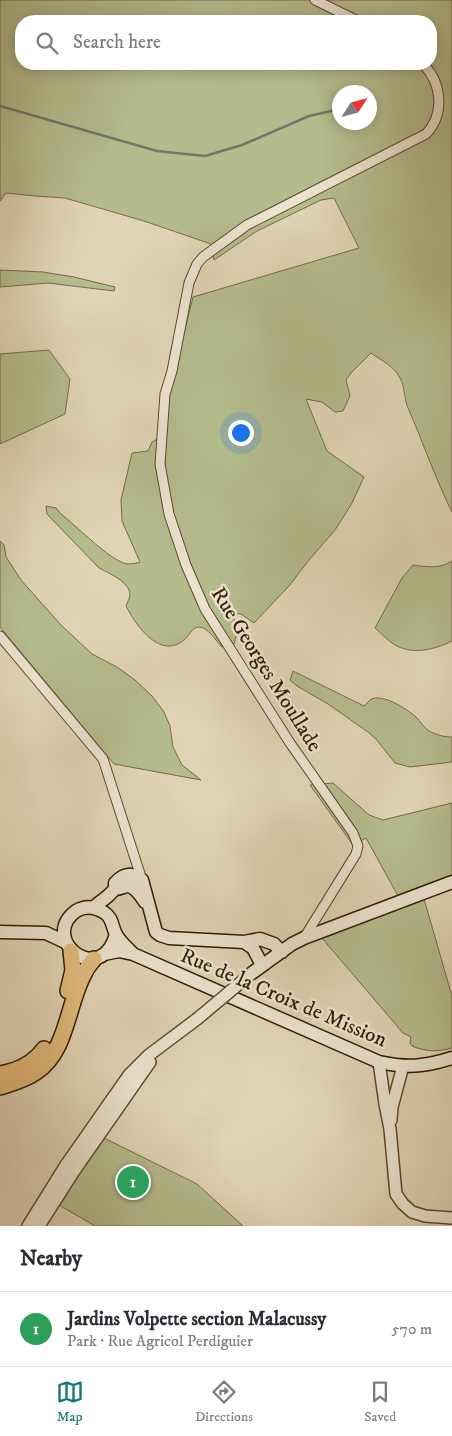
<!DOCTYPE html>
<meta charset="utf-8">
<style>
:root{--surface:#fff;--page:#f2f2f3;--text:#2b2b33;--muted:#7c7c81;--line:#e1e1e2;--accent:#0f766e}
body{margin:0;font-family:"IM FELL DW Pica",serif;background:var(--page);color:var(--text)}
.compass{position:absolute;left:332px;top:85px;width:45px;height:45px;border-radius:50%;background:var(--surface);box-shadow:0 2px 12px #0003;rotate:54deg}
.you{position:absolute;left:240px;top:432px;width:18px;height:18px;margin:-12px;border:4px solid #fff;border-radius:50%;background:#1a73e8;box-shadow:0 0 0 8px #1a73e833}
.badge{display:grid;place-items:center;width:32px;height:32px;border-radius:50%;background:var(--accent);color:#fff;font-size:16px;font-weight:700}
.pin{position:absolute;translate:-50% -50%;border:2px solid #fff;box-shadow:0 1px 5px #0006}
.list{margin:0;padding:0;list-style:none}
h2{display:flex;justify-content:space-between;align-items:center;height:65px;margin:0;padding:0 20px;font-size:21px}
h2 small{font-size:16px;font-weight:400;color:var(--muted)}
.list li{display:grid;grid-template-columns:32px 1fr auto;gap:15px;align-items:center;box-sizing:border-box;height:75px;padding:0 20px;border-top:1px solid var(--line)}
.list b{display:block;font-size:19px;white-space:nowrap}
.list p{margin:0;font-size:16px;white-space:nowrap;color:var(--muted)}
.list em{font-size:16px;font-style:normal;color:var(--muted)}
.icon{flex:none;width:28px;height:28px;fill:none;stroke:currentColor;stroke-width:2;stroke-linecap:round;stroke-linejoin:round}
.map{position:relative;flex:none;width:452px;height:1226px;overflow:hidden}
.search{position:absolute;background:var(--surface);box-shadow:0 2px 12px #0003;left:15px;right:15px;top:15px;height:55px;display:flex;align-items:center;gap:12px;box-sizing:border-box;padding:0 18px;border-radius:20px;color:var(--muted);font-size:19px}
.sheet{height:140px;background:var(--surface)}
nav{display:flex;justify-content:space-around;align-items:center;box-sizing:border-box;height:70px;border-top:1px solid var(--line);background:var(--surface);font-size:14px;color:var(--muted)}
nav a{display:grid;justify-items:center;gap:2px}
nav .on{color:var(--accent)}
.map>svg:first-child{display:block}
.green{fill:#b4bc8d;stroke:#746b46;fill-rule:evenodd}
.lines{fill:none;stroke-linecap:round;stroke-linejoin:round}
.stream{stroke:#6e786b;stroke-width:2.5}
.minor-casing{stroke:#5e482e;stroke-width:11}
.tertiary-casing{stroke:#5e482e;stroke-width:14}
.secondary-casing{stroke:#331a00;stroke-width:15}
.trunk-casing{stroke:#331a00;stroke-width:18}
.minor{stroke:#ece3d0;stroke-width:9}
.tertiary{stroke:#ece3d0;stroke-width:11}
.secondary{stroke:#ece3d0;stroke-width:12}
.trunk{stroke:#e0ba7b;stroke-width:15}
.tertiary-bridge-casing{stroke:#5e482e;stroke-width:14;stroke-linecap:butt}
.tertiary-bridge{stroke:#ece3d0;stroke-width:11}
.labels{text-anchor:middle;stroke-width:5;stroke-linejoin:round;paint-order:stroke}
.street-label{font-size:21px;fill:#331a00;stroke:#ece3d0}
</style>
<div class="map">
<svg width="452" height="1226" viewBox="0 0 452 1226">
<rect width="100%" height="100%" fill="#e1d4b6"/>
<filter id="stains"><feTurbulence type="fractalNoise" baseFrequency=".004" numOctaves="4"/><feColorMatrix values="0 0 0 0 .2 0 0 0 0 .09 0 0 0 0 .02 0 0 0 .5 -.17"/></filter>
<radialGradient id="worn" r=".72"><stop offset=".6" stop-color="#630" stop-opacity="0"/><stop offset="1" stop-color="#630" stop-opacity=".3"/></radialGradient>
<path class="green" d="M 0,0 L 452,0 L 452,512 C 435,478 423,442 408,408 C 404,398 405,387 400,378 C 395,367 381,360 371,353 L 351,373 L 346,380 L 350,396 L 343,411 L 335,412 L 322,402 L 306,399 L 327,451 L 364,477 L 351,505 L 335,530 L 309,560 L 289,586 L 254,623 L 241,614 L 233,613 L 237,633 L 234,644 L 222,647 C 216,641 208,627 199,627 C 191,628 190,635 185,639 C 161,661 136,626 126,606 C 127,603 130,598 130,594 C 129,582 109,573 99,568 L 47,514 L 46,506 L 56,508 L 60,513 C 76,526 104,554 121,562 C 127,565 134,564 140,562 L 122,521 L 121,500 L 132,453 L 148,451 L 152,442 L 165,435 L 169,393 L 193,297 L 359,248 L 334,198 L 321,200 L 257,231 L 214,260 L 211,244 L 144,221 L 65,198 L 35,196 L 6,193 L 0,201 ZM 21,21 L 431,21 L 431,64 L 21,64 ZM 340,92 L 370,92 L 370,122 L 340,122 Z
M 0,270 L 43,272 L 74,277 L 115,287 L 114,291 L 48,283 L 0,287 Z
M 49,350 L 70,379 L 65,414 L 0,444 L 0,354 Z
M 0,541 L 4,545 L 6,557 L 21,580 L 61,625 L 92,654 L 117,667 L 135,680 L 152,696 L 164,712 L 170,726 L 173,747 L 182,765 L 201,780 L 114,764 L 0,627 Z
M 452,561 L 452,641 C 435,649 415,655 397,646 C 389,642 381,633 375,628 L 402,578 L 413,565 C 428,567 439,569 452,561 Z
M 293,671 L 364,706 C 366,704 368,702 370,700 C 381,692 407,709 416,717 C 421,722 423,727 429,731 C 437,735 444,737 452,737 L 452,762 L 410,767 L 395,763 L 376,739 L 368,732 L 328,704 L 297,686 L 290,680 Z
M 333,783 L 369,815 L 383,820 L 452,803 L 452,876 L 398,896 L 366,838 L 353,845 L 310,785 Z
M 424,899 L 452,996 L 452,1048 C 438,1052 426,1052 412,1046 L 410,1043 L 411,1037 L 403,1033 L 321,937 Z
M 104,1138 L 197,1184 L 243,1226 L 95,1226 L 59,1205 Z"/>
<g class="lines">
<path class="stream" d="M 0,106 L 157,151 L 205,156 L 242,145 L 309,116 L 340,109"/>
<defs>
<path id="minor" d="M 315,0 L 358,21
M 0,636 L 103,759 L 142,880
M 304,938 L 356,854 L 358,846 L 353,833 L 290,743 L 205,609 L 186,565 L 169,514 L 160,464 L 165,394 L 172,371 L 189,283 L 197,264 L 203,257 L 247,225 L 426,134 C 445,114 442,83 423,64"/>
<path id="tertiary" d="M 379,1062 L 385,1104 L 390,1129 L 396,1194 L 403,1204 L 412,1212 L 425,1216 L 452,1218
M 391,1120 L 392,1107 L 403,1066
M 28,1226 L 66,1165 L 129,1075 L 149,1055 L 197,1019
M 39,1226 L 74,1171 L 150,1062"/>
<path id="secondary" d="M 115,889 C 120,889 123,887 127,886 C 135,886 141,896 145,902
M 94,907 L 108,896 L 115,889 L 115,883 C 124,873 132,872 142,880 L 156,932 L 160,935 L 169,938 L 244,942 L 260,939 L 274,944 L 282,952
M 0,932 L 46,933 L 65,942
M 116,934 C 101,989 38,939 76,911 C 86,905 96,907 105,913 C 113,918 112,929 117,936 C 121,943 128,948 133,954
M 244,942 L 253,948 L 262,965
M 104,954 L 119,951 L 133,954 L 379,1062 C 407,1068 424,1067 452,1058
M 252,973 L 292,944 L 304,938 L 452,882"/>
<path id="trunk" d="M 68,991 L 73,970 L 71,951
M 0,1074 C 18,1071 33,1064 44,1049
M 0,1087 C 12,1083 25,1080 36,1072 C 68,1051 67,1003 85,972 C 87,967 91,963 94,959"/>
</defs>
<use href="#minor" class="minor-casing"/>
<use href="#tertiary" class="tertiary-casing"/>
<use href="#secondary" class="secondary-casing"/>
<use href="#trunk" class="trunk-casing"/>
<use href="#minor" class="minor"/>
<use href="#tertiary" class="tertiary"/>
<use href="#secondary" class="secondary"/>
<use href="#trunk" class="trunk"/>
<defs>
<path id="tertiary-bridge" d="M 197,1019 L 252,973"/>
</defs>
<use href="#tertiary-bridge" class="tertiary-bridge-casing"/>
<use href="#tertiary-bridge" class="tertiary-bridge"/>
</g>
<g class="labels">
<g class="street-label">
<text transform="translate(267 669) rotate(58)" y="7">Rue Georges Moullade</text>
<text transform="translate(284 997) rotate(23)" y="7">Rue de la Croix de Mission</text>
</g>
</g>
<rect width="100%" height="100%" filter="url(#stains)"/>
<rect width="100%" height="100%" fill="url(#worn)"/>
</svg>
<svg class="compass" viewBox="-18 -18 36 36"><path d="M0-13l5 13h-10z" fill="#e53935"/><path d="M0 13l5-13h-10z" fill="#7c7c81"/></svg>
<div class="you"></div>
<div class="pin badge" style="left:133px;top:1182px;background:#2e9e5b">1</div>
<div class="search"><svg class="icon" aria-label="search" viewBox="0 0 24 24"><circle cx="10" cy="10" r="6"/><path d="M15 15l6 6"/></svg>Search here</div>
</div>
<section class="sheet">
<h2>Nearby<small></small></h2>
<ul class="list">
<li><span class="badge" style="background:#2e9e5b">1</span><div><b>Jardins Volpette section Malacussy</b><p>Park · Rue Agricol Perdiguier</p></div><em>570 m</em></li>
</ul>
</section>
<nav>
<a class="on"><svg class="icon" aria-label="map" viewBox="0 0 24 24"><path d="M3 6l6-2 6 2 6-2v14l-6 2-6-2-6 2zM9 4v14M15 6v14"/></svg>Map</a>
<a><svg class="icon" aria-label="directions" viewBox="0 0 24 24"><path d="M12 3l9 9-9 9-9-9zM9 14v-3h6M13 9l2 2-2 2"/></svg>Directions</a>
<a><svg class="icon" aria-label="saved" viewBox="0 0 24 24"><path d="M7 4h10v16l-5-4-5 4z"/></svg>Saved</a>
</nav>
